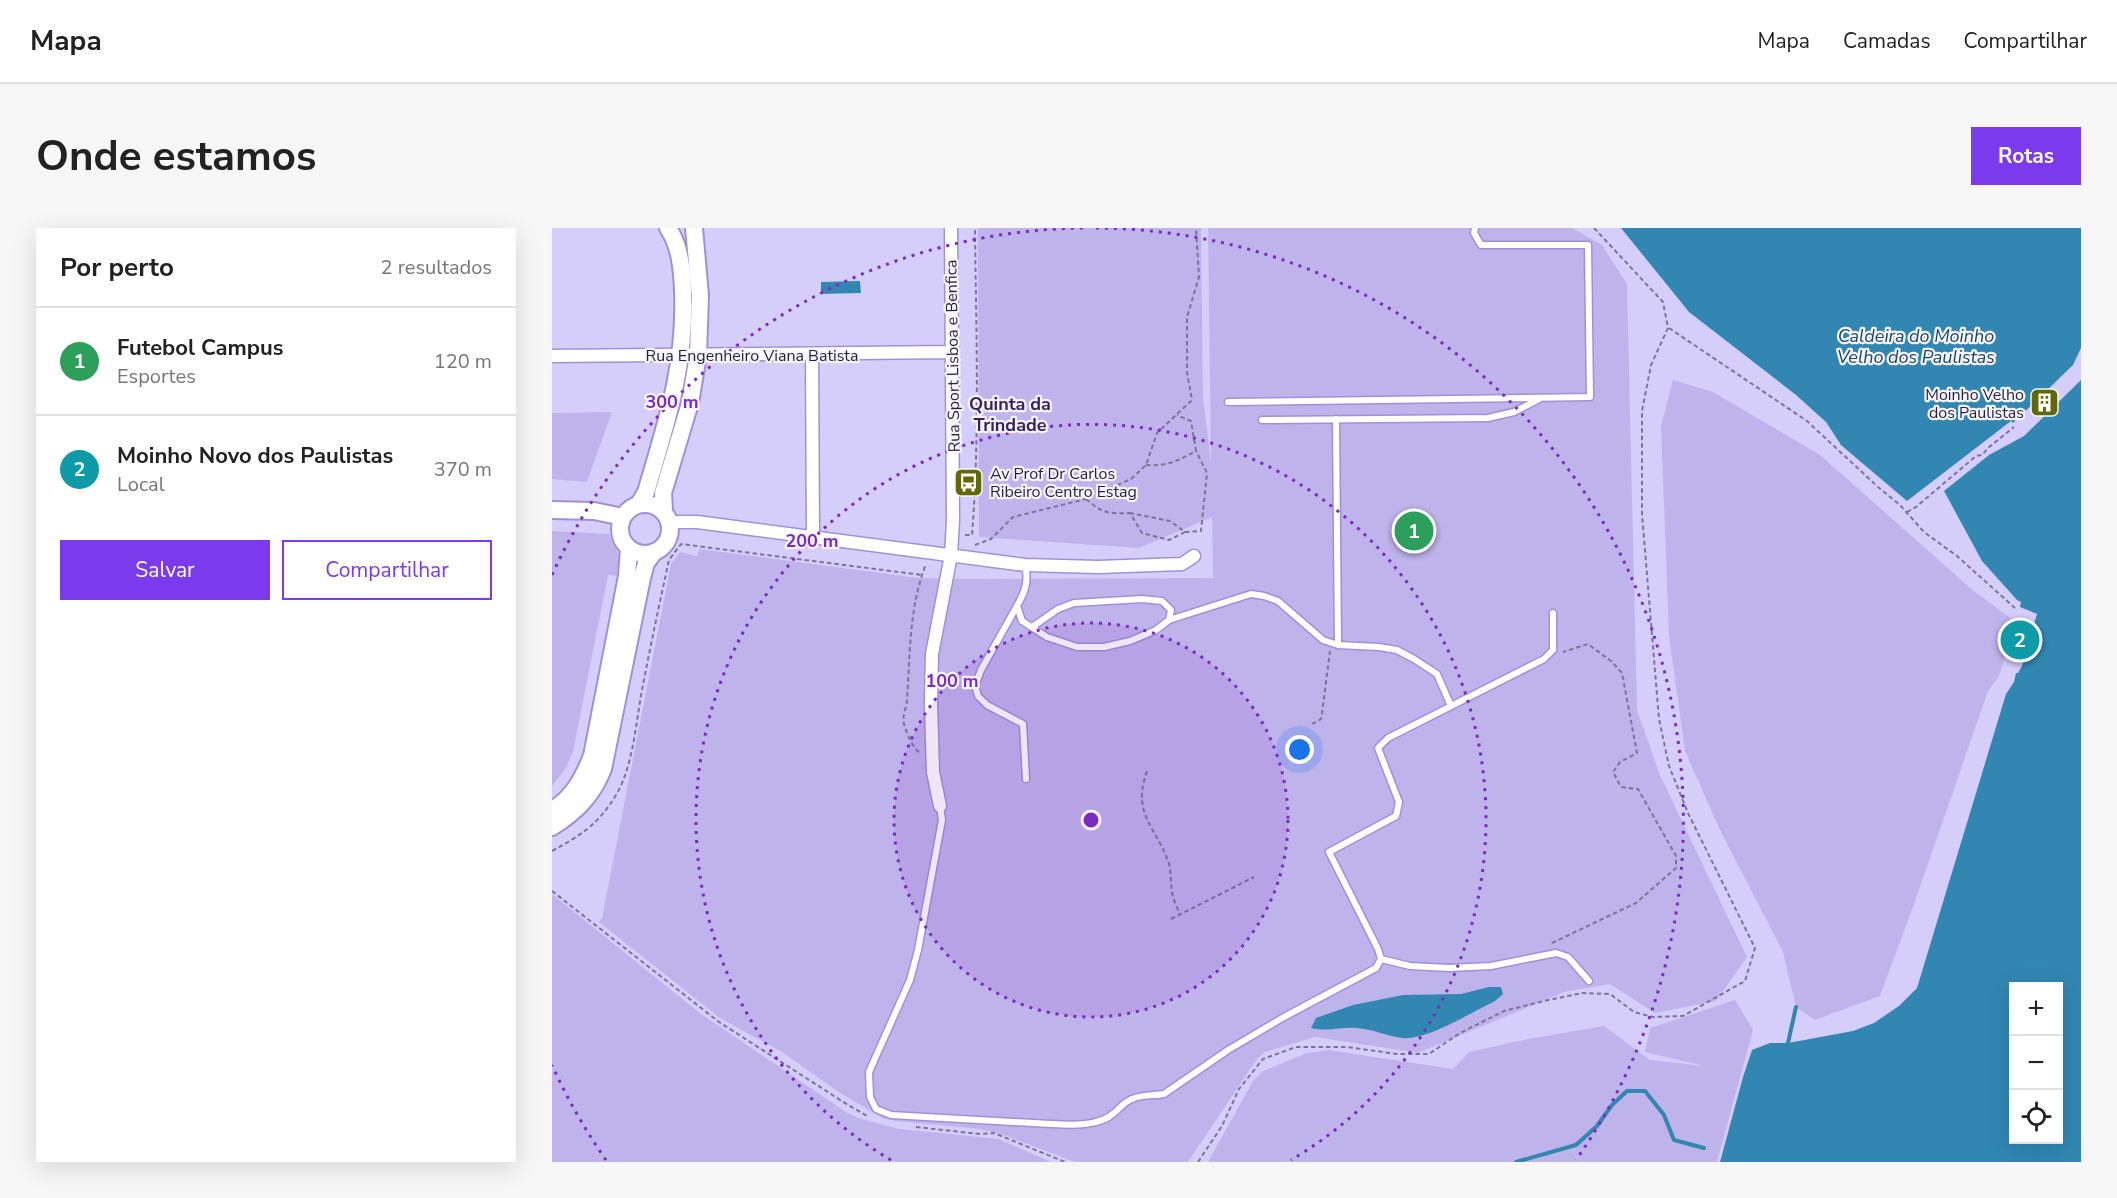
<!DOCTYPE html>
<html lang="pt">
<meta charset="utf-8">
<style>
:root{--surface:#fff;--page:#f6f6f6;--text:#222;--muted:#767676;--line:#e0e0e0;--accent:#7c3aed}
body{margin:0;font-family:"Nunito Sans",sans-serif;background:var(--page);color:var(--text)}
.controls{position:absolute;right:18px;bottom:18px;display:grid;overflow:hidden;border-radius:0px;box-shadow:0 6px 24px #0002}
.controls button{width:54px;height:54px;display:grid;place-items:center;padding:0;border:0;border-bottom:2px solid var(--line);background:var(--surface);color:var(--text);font:30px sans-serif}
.you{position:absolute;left:748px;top:522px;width:21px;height:21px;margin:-15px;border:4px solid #fff;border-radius:50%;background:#1a73e8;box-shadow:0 0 0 9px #1a73e833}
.badge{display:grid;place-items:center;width:39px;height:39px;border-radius:50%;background:var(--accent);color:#fff;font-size:20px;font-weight:700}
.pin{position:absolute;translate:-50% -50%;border:3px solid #fff;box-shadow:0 2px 6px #0006}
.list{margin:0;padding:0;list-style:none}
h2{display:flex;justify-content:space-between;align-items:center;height:78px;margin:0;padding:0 24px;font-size:26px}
h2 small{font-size:20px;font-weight:400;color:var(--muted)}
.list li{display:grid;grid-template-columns:39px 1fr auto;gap:18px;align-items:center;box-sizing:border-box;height:108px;padding:0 24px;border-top:2px solid var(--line)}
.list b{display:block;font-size:22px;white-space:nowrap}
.list p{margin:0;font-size:20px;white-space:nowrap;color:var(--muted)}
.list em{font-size:20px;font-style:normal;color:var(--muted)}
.actions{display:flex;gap:12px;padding:18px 24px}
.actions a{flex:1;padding:14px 0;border:2px solid var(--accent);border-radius:0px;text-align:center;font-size:21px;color:var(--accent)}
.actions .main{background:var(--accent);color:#fff}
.icon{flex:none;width:33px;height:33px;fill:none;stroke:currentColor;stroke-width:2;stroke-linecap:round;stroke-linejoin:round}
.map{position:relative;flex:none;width:1529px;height:934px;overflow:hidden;border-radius:0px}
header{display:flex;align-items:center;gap:36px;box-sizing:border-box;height:84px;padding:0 30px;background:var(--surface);border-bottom:2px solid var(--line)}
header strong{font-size:28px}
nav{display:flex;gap:33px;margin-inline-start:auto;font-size:21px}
.intro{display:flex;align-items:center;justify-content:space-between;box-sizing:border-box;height:144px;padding:0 36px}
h1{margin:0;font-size:42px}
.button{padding:15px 27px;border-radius:0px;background:var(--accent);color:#fff;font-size:21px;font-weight:700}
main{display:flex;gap:36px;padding:0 36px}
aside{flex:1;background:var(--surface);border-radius:0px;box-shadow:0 6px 24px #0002}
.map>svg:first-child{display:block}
.green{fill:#bfb3eb}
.water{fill:#3187b2;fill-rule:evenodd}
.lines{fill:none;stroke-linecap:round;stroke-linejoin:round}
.stream{stroke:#3187b2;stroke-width:4}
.lane-casing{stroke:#a091d6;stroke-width:9}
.street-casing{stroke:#a091d6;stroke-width:15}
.secondary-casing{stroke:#a091d6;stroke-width:20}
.path{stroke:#7c7599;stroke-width:2;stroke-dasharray:4.5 3;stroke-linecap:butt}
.lane{stroke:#fff;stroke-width:6}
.street{stroke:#fff;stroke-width:12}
.secondary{stroke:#fff;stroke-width:16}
.ring{fill:none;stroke:#7b2cbf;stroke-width:3;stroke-dasharray:3 6}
.labels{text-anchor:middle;stroke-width:4.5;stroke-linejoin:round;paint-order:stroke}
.street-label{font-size:16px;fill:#251f3a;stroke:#f6f4fc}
.poi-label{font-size:16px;fill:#251f3a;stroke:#f6f4fc;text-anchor:end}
.water-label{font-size:18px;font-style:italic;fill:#19475f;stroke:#f6f4fc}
.neighbourhood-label{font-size:18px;font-weight:bold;fill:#35235e;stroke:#f6f4fc}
.centre{fill:#7b2cbf;stroke:#f6f4fc;stroke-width:3}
.ring-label{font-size:18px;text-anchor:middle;font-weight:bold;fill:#7b2cbf;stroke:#f6f4fc;stroke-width:4.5;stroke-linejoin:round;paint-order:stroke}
</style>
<header>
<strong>Mapa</strong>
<nav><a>Mapa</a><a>Camadas</a><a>Compartilhar</a></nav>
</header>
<div class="intro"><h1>Onde estamos</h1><a class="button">Rotas</a></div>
<main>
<aside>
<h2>Por perto<small>2 resultados</small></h2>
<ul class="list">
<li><span class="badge" style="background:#2e9e5b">1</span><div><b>Futebol Campus</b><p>Esportes</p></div><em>120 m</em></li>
<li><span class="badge" style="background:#0f9aa8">2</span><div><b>Moinho Novo dos Paulistas</b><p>Local</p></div><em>370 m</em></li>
</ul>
<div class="actions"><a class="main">Salvar</a><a>Compartilhar</a></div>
</aside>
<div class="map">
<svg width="1529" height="934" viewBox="0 0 1529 934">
<rect width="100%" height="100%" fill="#d6cefa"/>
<path class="green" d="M 426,0 L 649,0 L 651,169 L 659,234 L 656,0 L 1020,0 L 1050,17 L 1075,56 L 1085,482 L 1107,545 L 1195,729 L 1164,773 L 1103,785 L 1058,756 L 1012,764 L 866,825 L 763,809 L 713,824 L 705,831 L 636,934 L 523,934 L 446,905 L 419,900 L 344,893 L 331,890 L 288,865 L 230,824 L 168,790 L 47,694 L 50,690 L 119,336 L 128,324 L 145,328 L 147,321 L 366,350 L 415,351 L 661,350 L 660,289 L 587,320 L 427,309 Z
M 1121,152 L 1161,164 L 1268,227 L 1423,364 L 1464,394 L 1447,448 L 1436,463 L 1361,679 L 1328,768 L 1263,792 L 1244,779 L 1231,724 L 1168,602 L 1133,523 L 1117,408 L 1109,198 Z
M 60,184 L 35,254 L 0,251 L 0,185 Z
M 0,303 L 57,306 L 67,328 L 65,348 L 56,347 L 21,524 L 14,540 L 0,558 Z
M 0,666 L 149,786 L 294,884 L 306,890 L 347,901 L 447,911 L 499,934 L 0,934 Z
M 1183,772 L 1201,802 L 1165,934 L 656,934 L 701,853 L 711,843 L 755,825 L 777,822 L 901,841 L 917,824 L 976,811 L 1052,798 L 1098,832 L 1153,838 L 1093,824 L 1098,800 Z"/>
<path class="water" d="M 1069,0 L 1529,0 L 1529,120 L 1521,137 L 1461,195 L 1459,193 L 1355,273 L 1289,217 L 1274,194 L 1244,167 L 1137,84 Z
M 308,53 L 309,65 L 269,66 L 269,54 Z
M 1529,152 L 1529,934 L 1168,934 L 1191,849 L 1200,822 L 1218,815 L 1236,815 L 1301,803 L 1322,795 L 1347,778 L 1365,760 L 1454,466 L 1462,454 L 1464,445 L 1466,445 L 1470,438 L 1485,386 L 1468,379 L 1469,374 L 1465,372 L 1430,333 L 1392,263 L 1437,227 L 1472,208 ZM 1462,758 L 1506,758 L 1506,912 L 1462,912 Z
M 937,759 L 949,759 L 951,766 L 943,773 C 920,784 874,813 850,810 C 835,808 820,801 805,800 C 789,799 775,804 759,800 L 764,790 L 801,777 L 851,767 L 909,766 Z"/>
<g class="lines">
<path class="stream" d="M 1236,815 L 1244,779
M 964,934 L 1024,917 L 1045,898 L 1060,877 L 1075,863 L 1093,863 L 1112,887 L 1122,912 L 1152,920"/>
<defs>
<path id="lane" d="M 676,174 L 1038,169 L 1036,17 L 929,17 L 922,5 L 923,0
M 784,191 L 786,417
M 710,192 L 936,190 L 962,184 L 987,171
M 473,337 C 477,353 473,364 465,378 L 470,393 L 495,409 L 525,419 L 552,419 L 578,413 L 604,402 L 617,392 L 619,382 L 610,373 L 590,371 L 522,375 L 506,381 L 480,399
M 465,378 L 429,442 L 423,458 L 426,468 L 435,477 L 471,496 L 474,551
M 617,392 L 699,366 L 712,368 L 726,373 L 771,412 L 786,417 L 827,419 L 845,422 L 862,431 L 885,446 L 899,478
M 388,578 L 390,592 L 366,722 L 358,752 L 317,844 L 318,869 L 324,881 L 339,887 L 499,896 C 518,897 547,899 562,885 C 568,880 572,874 580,871 C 591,866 601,868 612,866 L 676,822 L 732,789 L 824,740 L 829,731 L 826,721 L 777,624 L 844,588 L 847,574 L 826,520 L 836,510 L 992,431 L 1001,422 L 1001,385
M 829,731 L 858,738 L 897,740 L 939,738 L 1004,725 L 1016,729 L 1037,753"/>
<path id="street" d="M 260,126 L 261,308
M 0,128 L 400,124
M 118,294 L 145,294 L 473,337 L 546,339 L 630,336 L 642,328
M 388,578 L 381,544 L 379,476 L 380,426 L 399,327 L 401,292 L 399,0"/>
<path id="secondary" d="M68 301a25 25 0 1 1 50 0a25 25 0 1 1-50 0Z
M 87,276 L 94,264 C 115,193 134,137 131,62 C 130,40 128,18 116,0
M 0,282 L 42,283 L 71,289
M 112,283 L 111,265 L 138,175 L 146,127 L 148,68 L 142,0
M 0,582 C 21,570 31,550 40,528 L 75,348 L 77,320
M 0,599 C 24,584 40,568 51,541 L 90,350 L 94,335 L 102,324"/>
</defs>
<use href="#lane" class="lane-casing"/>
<use href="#street" class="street-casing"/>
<use href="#secondary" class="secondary-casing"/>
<path class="path" d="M 1117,100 L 1255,193 L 1326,259 L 1348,277 L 1372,304 L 1405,328 L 1463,380
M 594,237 C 614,239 627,232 644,223 L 639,193 L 625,187
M 534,271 C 550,285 556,286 578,285 L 590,305 L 617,312 L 633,304 L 618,293 L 578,285
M 1355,284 L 1364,279 L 1424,228 L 1430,227 L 1436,220 L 1462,199
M 633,304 L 649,303 L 655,245 L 644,223
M 413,307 L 420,307 C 428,205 424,102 423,0
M 423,317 L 439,311 L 461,289 L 534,271 L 579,251 L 594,237 L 605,205 L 640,172 L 635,144 L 635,89 L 647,49 L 644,0
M 760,496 L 769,491 L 770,485 L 778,423
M 367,524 C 359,517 355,506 352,496 C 350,489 354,480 355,473 C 358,427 357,379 374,336
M 595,543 C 579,587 605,599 617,636 C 620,647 618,658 621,669 C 623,675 626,681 628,687
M 0,623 C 29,607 46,597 64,567 C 82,537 84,491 91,457 C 99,415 108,373 117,332 L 129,316 L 370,347
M 0,663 L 167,794 L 296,877 L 317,889
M 619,691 L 702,649
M 1000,715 L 1084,675 L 1124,640 L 1124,628 L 1086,561 L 1069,559 L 1061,544 L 1068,534 L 1085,525 L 1070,445 L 1059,433 L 1036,416 L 1011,424
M 364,899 L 428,906 L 442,905 L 513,934
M 646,934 L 670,898 L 687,861 L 711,831 L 744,819 L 795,819 L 845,826 L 877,826 L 908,805 L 952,783 L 992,773 L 1030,765 L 1058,766 L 1082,784 L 1101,789 L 1131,788 L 1193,753 L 1203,720 L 1136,585 L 1117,538 L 1107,491 L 1090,286 L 1090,183 L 1099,137 L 1116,100 L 1111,74 L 1042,0"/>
<use href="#lane" class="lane"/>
<use href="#street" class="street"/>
<use href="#secondary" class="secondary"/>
</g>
<circle cx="539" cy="592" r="197" fill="#7b2cbf" fill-opacity=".12"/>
<g class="ring">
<circle cx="539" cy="592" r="197"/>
<path d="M339 932A395 395 0 1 1 739 932"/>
<path d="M54 932A592 592 0 0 1 0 837M0 347A592 592 0 0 1 534 0M544 0A592 592 0 0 1 1024 932"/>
</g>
<defs>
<symbol id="building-square" viewBox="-11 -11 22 22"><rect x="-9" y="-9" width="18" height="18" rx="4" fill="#616808" stroke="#f6f4fc"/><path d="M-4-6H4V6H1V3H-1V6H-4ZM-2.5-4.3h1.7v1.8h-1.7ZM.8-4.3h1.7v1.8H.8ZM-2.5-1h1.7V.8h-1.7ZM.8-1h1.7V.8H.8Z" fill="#fff"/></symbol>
<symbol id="bus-square" viewBox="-11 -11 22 22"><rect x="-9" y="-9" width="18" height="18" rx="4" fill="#616808" stroke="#f6f4fc"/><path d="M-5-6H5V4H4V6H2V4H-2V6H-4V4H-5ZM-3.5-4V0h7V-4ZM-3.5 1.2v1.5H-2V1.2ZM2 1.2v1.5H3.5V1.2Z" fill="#fff"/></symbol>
</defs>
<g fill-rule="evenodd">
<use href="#building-square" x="1476" y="158" width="33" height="33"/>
<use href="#bus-square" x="400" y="238" width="33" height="33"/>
</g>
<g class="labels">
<g class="street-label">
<text x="200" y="133">Rua Engenheiro Viana Batista</text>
<text transform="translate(400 128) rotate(-91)" y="6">Rua Sport Lisboa e Benfica</text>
</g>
<g class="poi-label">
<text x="1472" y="172">Moinho Velho<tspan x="1472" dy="18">dos Paulistas</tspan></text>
<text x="438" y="251" text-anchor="start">Av Prof Dr Carlos<tspan x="438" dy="18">Ribeiro Centro Estag</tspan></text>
</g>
<g class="water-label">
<text x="1364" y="114">Caldeira do Moinho<tspan x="1364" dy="21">Velho dos Paulistas</tspan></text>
</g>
<g class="neighbourhood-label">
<text x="458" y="182">Quinta da<tspan x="458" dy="21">Trindade</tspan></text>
</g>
</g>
<circle cx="539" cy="592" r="9" class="centre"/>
<g class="ring-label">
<text x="120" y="180">300 m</text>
<text x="260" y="319">200 m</text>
<text x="400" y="459">100 m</text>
</g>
</svg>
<div class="controls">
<button>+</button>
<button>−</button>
<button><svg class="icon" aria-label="locate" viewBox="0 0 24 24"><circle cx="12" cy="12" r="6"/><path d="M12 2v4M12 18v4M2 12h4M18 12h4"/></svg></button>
</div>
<div class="you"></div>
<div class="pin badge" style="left:862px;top:303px;background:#2e9e5b">1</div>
<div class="pin badge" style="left:1468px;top:412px;background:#0f9aa8">2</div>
</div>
</main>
